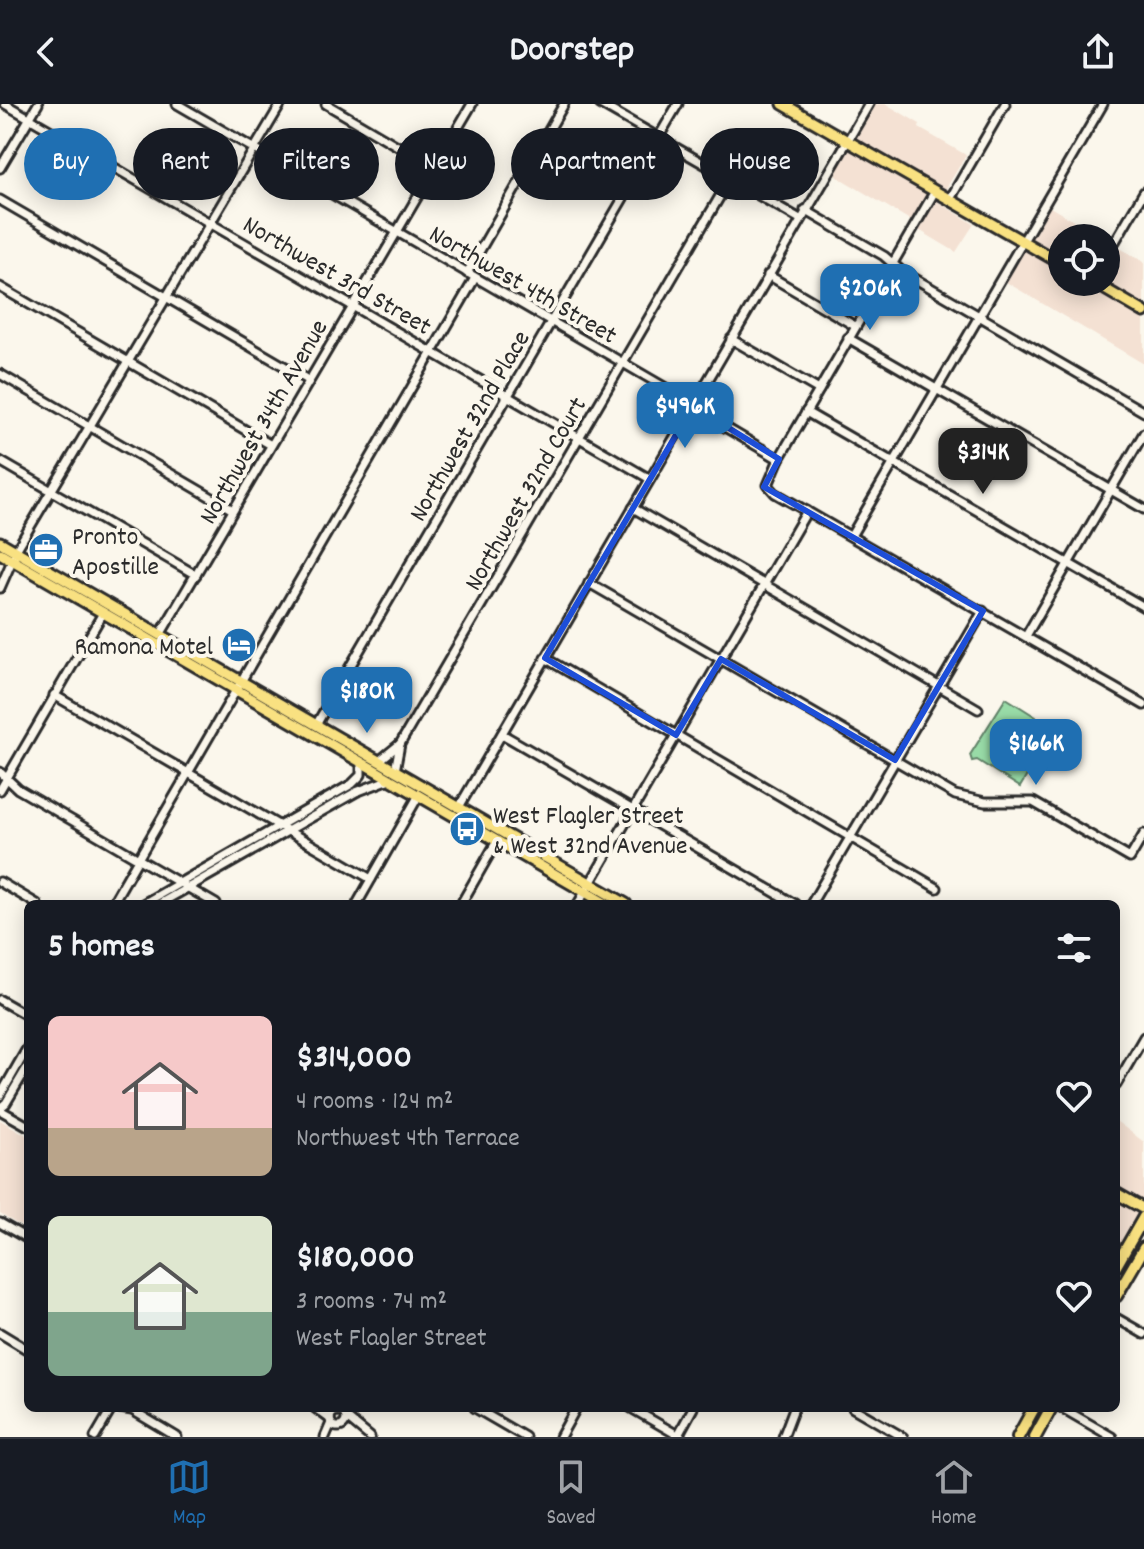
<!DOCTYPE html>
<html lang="en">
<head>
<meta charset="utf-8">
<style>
	:root { --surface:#171b24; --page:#20242c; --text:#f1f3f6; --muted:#9ea1a6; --line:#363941; --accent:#1f6fb2 }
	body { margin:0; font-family:Dekko,sans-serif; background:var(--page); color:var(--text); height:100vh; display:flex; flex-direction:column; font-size:30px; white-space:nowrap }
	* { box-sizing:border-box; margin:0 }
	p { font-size:26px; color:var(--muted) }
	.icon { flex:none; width:44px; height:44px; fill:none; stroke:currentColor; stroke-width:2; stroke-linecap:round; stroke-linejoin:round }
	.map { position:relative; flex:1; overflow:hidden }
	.details { position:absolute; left:24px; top:796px; width:1096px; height:512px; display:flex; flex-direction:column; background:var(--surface); border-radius:12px; box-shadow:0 4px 20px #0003 }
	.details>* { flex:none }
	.top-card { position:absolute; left:24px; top:24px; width:1096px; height:72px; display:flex; gap:16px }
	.fabs { position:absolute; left:1048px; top:120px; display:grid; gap:16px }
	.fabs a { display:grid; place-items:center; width:72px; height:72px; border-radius:50%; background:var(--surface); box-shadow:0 4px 20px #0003; font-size:40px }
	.price { position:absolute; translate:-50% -68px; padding:0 18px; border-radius:16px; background:var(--accent); color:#fff; font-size:26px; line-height:52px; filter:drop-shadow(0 2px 4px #0008) }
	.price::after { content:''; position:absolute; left:50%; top:48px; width:24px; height:18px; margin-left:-12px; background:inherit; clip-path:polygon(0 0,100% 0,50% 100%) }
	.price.active { background:#222; color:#fff }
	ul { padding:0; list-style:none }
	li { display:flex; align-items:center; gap:24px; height:200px; padding:0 24px }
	li span { display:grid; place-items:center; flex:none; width:224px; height:160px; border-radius:12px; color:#555 }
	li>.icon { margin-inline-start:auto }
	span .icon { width:96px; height:96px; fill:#fffc; stroke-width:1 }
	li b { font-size:34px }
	h2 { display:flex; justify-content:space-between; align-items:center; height:96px; padding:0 24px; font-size:34px }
	.chip { padding:0 28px; border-radius:36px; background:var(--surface); box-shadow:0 4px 20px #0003; font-size:28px; line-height:72px }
	.chip.active { background:var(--accent); color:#fff }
	header { display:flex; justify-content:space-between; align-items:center; height:104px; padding:0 24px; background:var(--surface); font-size:36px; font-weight:800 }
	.tab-bar { display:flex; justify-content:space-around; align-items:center; height:112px; border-top:2px solid var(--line); background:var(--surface); font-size:22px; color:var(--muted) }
	.tab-bar a { display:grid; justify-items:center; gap:4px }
	.tab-bar .active { color:var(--accent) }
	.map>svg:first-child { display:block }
</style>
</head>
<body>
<header><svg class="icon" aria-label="back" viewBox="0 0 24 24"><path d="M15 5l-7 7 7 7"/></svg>Doorstep<svg class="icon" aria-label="share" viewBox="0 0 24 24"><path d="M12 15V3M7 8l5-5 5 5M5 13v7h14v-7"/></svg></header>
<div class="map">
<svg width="1144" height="1333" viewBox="0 0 1144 1333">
	<rect width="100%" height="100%" fill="#fbf7ec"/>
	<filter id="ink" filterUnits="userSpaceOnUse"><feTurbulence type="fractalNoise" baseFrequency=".0125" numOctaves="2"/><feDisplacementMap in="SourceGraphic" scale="16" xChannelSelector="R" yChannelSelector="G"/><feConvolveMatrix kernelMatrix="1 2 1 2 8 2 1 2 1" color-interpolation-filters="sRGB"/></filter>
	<g filter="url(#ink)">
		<g fill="#f4e1d3">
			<path d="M874 0H886L920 20 919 24 966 51 938 98 974 120 956 148 919 126 920 122 833 70Z"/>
			<path d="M1050 103 1103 134H1062V178H1106V136L1144 158V260L1006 178Z"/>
			<path d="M0 1016 28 1032V1126L0 1110Z"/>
			<path d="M1116 1017 1144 1038V1102L1116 1149Z"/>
		</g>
		<path fill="#98dba7" stroke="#628369" stroke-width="2" d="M1006 594 1055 625 1020 683 977 656 972 657 970 651Z"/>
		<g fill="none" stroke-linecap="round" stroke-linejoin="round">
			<defs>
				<g id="minor">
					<path d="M5 0 650 375"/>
					<path d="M177 0 685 295 701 309 779 355"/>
					<path d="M326 0 435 64"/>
					<path d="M600 0 800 115"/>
					<path d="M0 64 38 0"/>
					<path d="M935 87 779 355 768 381 775 389 1144 601"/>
					<path d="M950 95 1005 0"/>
					<path d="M0 96 308 276"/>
					<path d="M805 106 884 152 900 166 1144 308"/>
					<path d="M1106 153 1144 88"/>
					<path d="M467 169 564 0"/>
					<path d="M768 171 855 222"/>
					<path d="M0 183 271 341"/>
					<path d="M848 234 1144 405"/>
					<path d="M731 235 819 286"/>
					<path d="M0 270 233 406"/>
					<path d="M806 308 1144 503"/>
					<path d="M0 357 196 471"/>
					<path d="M633 404 978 605"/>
					<path d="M851 432 1103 0"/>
					<path d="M589 479 955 691 985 698H1033L1130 754 1144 730"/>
					<path d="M0 484 18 443 281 0"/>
					<path d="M160 531 472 0"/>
					<path d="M1026 532 1144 329"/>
					<path d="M545 554 937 784"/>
					<path d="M54 591 371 775"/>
					<path d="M316 621 678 0"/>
					<path d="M502 630 795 800"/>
					<path d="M379 657 400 640"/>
					<path d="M395 667 400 640 730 75"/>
					<path d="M0 668 18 685 216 800"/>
					<path d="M0 686 103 509"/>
					<path d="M459 703 869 0"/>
					<path d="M0 778 37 800"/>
					<path d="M112 800 475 174"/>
					<path d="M143 800 352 680 361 671V658"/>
					<path d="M159 800 356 688 390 675"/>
					<path d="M357 800 419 691"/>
					<path d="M461 800 497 737"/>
					<path d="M578 800 807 407"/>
					<path d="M811 800 983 507"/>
					<path d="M0 896 28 912"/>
					<path d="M1116 981 1144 933"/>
					<path d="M0 992 28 943"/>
					<path d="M0 1004 6 999 28 962"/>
					<path d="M0 1006 28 1022"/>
					<path d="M0 1119 28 1135"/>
					<path d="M1116 1214 1144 1230"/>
					<path d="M0 1229 28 1246"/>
					<path d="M120 1304 132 1306 177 1333"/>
					<path d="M315 1304 330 1315"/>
					<path d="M475 1304 525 1333"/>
					<path d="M631 1304 681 1333"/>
					<path d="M853 1304 903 1333"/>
					<path d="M1062 1304 1112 1333"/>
					<circle cx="338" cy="1315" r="8"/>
					<path d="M347 1314 370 1333"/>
					<path d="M95 1333 112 1304"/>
					<path d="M325 1333 331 1319"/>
					<path d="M560 1333 576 1304"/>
					<path d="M677 1333 693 1304"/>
					<path d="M783 1333 794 1304"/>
				</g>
				<g id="major">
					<path d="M783 0 1062 160"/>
					<path d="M1093 178 1144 208"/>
					<path d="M0 438 626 800"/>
					<path d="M0 449 606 800"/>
					<path d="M1116 1089 1144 1105"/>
				</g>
				<g id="highway">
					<path d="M1116 1162 1144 1113"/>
					<path d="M1116 1192 1144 1144"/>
					<path d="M1018 1333 1034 1304"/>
					<path d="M1035 1333 1051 1304"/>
				</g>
			</defs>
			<use href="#minor" stroke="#2b2b2b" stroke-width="13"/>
			<use href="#major" stroke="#2b2b2b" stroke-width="15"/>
			<use href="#highway" stroke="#2b2b2b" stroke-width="16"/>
			<use href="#minor" stroke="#fbf7ec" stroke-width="7"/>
			<use href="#major" stroke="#f9e181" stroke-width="9"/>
			<use href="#highway" stroke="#f9e181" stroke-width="10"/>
		</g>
	</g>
	<path fill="none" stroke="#1d4ed8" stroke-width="6" stroke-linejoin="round" d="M693 302 779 355 764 383 983 507 895 656 721 555 676 631 545 554Z"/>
	<defs>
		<symbol id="office-disc" viewBox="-11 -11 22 22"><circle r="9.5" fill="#1f6fb2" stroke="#fbf7ec"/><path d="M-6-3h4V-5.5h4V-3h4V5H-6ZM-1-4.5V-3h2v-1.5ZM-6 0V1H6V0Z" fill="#fff"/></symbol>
		<symbol id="hotel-disc" viewBox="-11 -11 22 22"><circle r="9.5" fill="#1f6fb2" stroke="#fbf7ec"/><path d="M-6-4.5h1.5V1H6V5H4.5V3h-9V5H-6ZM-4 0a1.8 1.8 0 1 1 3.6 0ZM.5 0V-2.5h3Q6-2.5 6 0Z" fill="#fff"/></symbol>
		<symbol id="bus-disc" viewBox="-11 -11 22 22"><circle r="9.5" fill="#1f6fb2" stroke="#fbf7ec"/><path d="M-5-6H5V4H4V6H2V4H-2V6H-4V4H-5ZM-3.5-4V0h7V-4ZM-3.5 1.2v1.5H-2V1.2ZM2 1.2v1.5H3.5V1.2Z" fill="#fff"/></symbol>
	</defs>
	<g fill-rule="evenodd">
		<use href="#office-disc" x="26" y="426" width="40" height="40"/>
		<use href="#hotel-disc" x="219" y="521" width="40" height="40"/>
		<use href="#bus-disc" x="447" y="705" width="40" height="40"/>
	</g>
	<g text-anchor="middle" stroke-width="8" stroke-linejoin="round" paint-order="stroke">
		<g font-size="26" fill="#2b2b2b" stroke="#fbf7ec">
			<text transform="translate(338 170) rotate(30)" y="9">Northwest 3rd Street</text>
			<text transform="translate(524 179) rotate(30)" y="9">Northwest 4th Street</text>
			<text transform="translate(262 317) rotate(-60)" y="9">Northwest 34th Avenue</text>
			<text transform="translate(468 321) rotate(-60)" y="9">Northwest 32nd Place</text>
			<text transform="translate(524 389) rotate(-60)" y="9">Northwest 32nd Court</text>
		</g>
		<g font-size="26" fill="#2b2b2b" stroke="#fbf7ec" text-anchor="start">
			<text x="72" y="440">Pronto<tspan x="72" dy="30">Apostille</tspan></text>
			<text x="213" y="550" text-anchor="end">Ramona Motel</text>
			<text x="493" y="719">West Flagler Street<tspan x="493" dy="30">&amp; West 32nd Avenue</tspan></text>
		</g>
	</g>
</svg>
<div class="fabs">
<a><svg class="icon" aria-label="locate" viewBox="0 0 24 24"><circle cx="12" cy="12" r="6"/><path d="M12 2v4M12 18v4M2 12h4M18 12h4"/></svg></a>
</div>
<b class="price" style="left:870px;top:228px">$206K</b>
<b class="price" style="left:685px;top:346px">$496K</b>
<b class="price active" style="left:983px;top:392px">$314K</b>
<b class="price" style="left:367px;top:631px">$180K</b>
<b class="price" style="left:1036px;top:683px">$166K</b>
<div class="top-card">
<a class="chip active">Buy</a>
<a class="chip">Rent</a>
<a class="chip">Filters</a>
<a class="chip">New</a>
<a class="chip">Apartment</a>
<a class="chip">House</a>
</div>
<section class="details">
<h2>5 homes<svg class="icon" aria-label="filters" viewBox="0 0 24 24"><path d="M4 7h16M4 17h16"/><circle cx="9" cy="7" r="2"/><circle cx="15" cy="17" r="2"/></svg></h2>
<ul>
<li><span style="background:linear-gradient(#f6c9c9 70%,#b9a48a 0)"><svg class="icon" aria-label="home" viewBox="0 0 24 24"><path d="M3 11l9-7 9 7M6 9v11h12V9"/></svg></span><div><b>$314,000</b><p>4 rooms · 124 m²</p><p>Northwest 4th Terrace</p></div><svg class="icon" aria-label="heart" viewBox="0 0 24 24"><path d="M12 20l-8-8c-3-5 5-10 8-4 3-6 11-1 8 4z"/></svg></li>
<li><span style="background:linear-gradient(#dfe7d0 60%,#7fa58c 0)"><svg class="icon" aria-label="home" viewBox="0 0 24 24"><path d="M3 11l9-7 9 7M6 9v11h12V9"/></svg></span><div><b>$180,000</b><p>3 rooms · 74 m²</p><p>West Flagler Street</p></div><svg class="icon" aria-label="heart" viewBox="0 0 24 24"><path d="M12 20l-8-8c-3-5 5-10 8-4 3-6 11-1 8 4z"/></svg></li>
</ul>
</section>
</div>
<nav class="tab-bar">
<a class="active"><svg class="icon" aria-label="map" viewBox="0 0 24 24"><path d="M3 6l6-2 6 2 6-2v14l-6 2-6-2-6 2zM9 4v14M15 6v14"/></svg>Map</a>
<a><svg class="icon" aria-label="saved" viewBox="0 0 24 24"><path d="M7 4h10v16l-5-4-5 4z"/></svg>Saved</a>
<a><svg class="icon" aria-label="home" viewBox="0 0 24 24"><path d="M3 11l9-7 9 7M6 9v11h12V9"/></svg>Home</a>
</nav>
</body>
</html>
